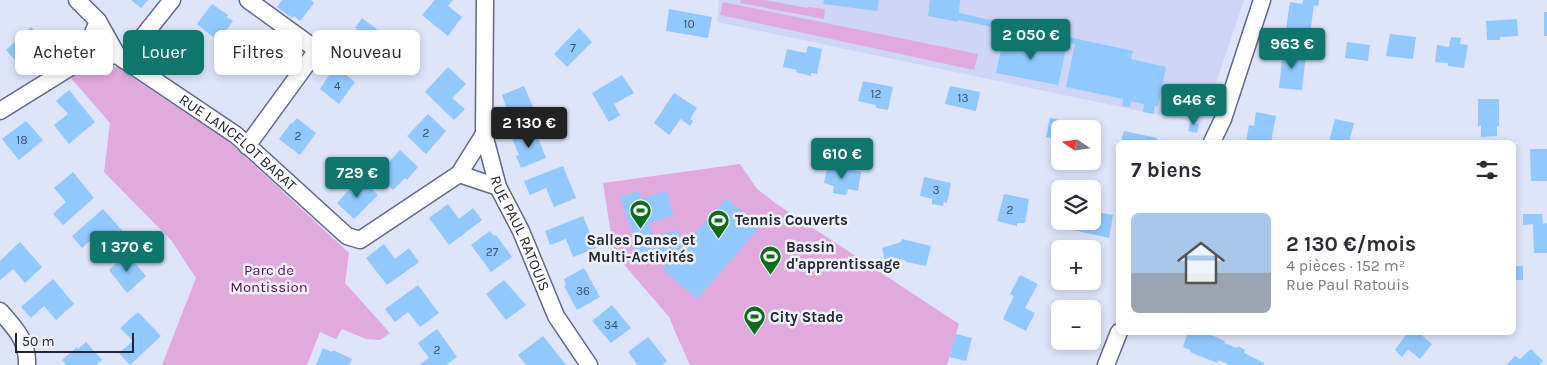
<!DOCTYPE html>
<html lang="fr">
<head>
<meta charset="utf-8">
<style>
	:root { --surface:#fff; --page:#f2f2f3; --text:#2b2b33; --muted:#7c7c81; --accent:#0f766e }
	body { margin:0; font-family:Karla,sans-serif; background:var(--page); color:var(--text); height:100vh; display:flex; flex-direction:column; font-size:19px; white-space:nowrap }
	* { box-sizing:border-box; margin:0 }
	p { font-size:16px; color:var(--muted) }
	.icon { flex:none; width:28px; height:28px; fill:none; stroke:currentColor; stroke-width:2; stroke-linecap:round; stroke-linejoin:round }
	.map { position:relative; flex:1; overflow:hidden }
	.panel { position:absolute; left:1116px; top:140px; width:400px; height:195px; display:flex; flex-direction:column; background:var(--surface); border-radius:8px; box-shadow:0 2px 8px #0003 }
	.panel>* { flex:none }
	.top-card { position:absolute; left:15px; top:30px; width:475px; height:45px; display:flex; gap:10px }
	.needle { width:32px; rotate:283deg }
	.buttons { position:absolute; left:1051px; top:120px; display:grid; gap:10px }
	.buttons a { display:grid; place-items:center; width:50px; height:50px; border-radius:8px; background:var(--surface); box-shadow:0 2px 8px #0003; font-size:25px }
	.scale { position:absolute; left:15px; bottom:12px; width:119px; box-sizing:border-box; padding-left:5px; border:2px solid #232633; border-top:0; font-size:14px; line-height:18px; white-space:nowrap; color:#232633; -webkit-text-stroke:4px #f0f1f9; paint-order:stroke }
	.price { position:absolute; translate:-50% -42px; padding:0 11px; border-radius:5px; background:var(--accent); color:#fff; font-size:16px; line-height:32px; filter:drop-shadow(0 1px 2px #0008) }
	.price::after { content:''; position:absolute; left:50%; top:30px; width:15px; height:11px; margin-left:-8px; background:inherit; clip-path:polygon(0 0,100% 0,50% 100%) }
	.price.current { background:#222; color:#fff }
	ul { padding:0; list-style:none }
	li { display:flex; align-items:center; gap:15px; height:125px; padding:0 15px }
	li span { display:grid; place-items:center; flex:none; width:140px; height:100px; border-radius:8px; color:#555 }
	li>.icon { margin-inline-start:auto }
	span .icon { width:60px; height:60px; fill:#fffc; stroke-width:1 }
	li b { font-size:21px }
	h2 { display:flex; justify-content:space-between; align-items:center; height:60px; padding:0 15px; font-size:21px }
	.pill { padding:0 18px; border-radius:8px; background:var(--surface); box-shadow:0 2px 8px #0003; font-size:18px; line-height:45px }
	.pill.current { background:var(--accent); color:#fff }
	.map>svg:first-child { display:block }
</style>
</head>
<body>
<div class="map">
<svg width="1547" height="365" viewBox="0 0 1547 365">
	<rect width="100%" height="100%" fill="#dee4f9"/>
	<path fill="#ced6f8" d="M719 0H1244L1202 124 717 22Z"/>
	<g fill="#e1aadf">
		<path d="M741 0H765L807 8 808 7 825 9 824 19 740 3Z"/>
		<path d="M723 2 978 54 974 70 720 15Z"/>
		<path d="M88 65 122 67 133 78 227 140 349 253 345 283 390 333 380 340 366 339 342 329 336 339 320 332 307 365H162L196 278 171 240 104 172 110 123 71 78Z"/>
		<path d="M740 164 757 189 778 205 959 324 947 365H690L673 327 670 318 614 253 603 183Z"/>
	</g>
	<g fill="#91c8fe">
		<path d="M131 0H148L141 8Z"/>
		<path d="M282 0H311L314 3 300 21 294 16 292 18 277 7Z"/>
		<path d="M435 0H453L448 6 462 17 448 36 422 15Z"/>
		<path d="M824 0H879L877 11 823 4Z"/>
		<path d="M930 0H960L959 13 1133 51 1131 59 1166 67 1158 106H1155L1153 114 1143 112 1144 104 1131 101 1130 107 1122 106 1123 99 1066 87 1075 44 958 20V22L928 16Z"/>
		<path d="M1303 0H1319L1318 6 1314 5 1310 33 1286 30 1290 2 1302 4Z"/>
		<path d="M212 4 228 15 227 17 233 21 218 41 197 24Z"/>
		<path d="M669 9 712 17 708 38 666 31Z"/>
		<rect x="1544" y="12" width="3" height="24"/>
		<path d="M362 18 383 34 367 56 348 41 357 29 355 28Z"/>
		<path d="M1517 19 1518 36 1500 37V40H1487L1486 21Z"/>
		<path d="M31 27 49 46 29 64 27 62 21 67 6 50Z"/>
		<path d="M579 28 592 42 567 67 554 54Z"/>
		<path d="M1390 34 1416 37 1413 59 1386 56Z"/>
		<path d="M255 37 278 52 262 72 241 56Z"/>
		<path d="M1004 37 1066 50 1058 85 996 73Z"/>
		<path d="M1451 37 1461 38 1460 44 1468 45 1464 68 1448 66V63L1435 62 1437 45 1449 47Z"/>
		<path d="M1347 42 1370 45 1368 61 1345 58Z"/>
		<path d="M808 46 822 49 817 74 811 73V76L796 72 797 70 783 67 787 49 806 53Z"/>
		<path d="M1283 51 1306 53 1302 90 1279 88Z"/>
		<path d="M335 66 355 82 339 104 320 89Z"/>
		<path d="M448 67 466 84 452 98 465 109 454 120 425 92Z"/>
		<path d="M622 75 634 93 614 104 620 115 609 122 592 93Z"/>
		<path d="M863 81 893 87 888 110 876 108V105L858 101Z"/>
		<path d="M524 86 536 114 512 124 502 95Z"/>
		<path d="M950 86 980 92 976 111 945 104Z"/>
		<path d="M69 90 95 122 69 144 54 125 68 114 56 101Z"/>
		<path d="M674 93 697 108 690 119 693 121 690 126 681 119 669 135 654 123Z"/>
		<path d="M1478 99H1499V126H1497V136L1481 137V126H1478Z"/>
		<path d="M1256 112 1276 116 1271 142H1246L1249 125 1254 126Z"/>
		<path d="M428 114 446 131 426 154 407 136Z"/>
		<path d="M1192 117 1196 118 1195 123 1199 124 1197 133 1188 131Z"/>
		<path d="M297 118 316 133 300 155 279 139 291 123 292 124Z"/>
		<path d="M1050 118 1090 126 1089 129H1060V140L1046 137Z"/>
		<path d="M1335 119 1354 123 1349 142H1329Z"/>
		<path d="M26 121 43 140 19 160 2 139Z"/>
		<path d="M535 130 546 158 521 168 516 156 519 155 512 138Z"/>
		<path d="M1124 131 1157 138 1156 142H1121Z"/>
		<path d="M1530 149H1547V181H1531Z"/>
		<path d="M400 150 418 167 407 180 405 178 393 190 377 175Z"/>
		<path d="M828 165 861 172 858 191 848 189 847 194 844 195 833 193 834 186 824 183Z"/>
		<path d="M563 166 576 198 554 207 546 188 530 195 524 181Z"/>
		<path d="M73 172 94 198 63 225 53 214 66 202 54 188Z"/>
		<path d="M924 177 951 183 947 203 944 202 943 206 932 204V199L920 196Z"/>
		<path d="M360 178 378 195 354 219 337 203Z"/>
		<path d="M638 191 641 199 666 191 674 215 649 223 653 237 678 230 682 248 726 198 760 227 697 299 663 270 666 266 662 254 639 262 633 245 636 244 620 197Z"/>
		<path d="M1004 194 1029 199 1025 223H1017V226L997 221Z"/>
		<path d="M448 204 459 219 473 208 482 220 449 245 429 218Z"/>
		<path d="M103 209 126 235 107 250 95 236 82 248 72 236Z"/>
		<path d="M1092 211 1113 215 1109 238 1073 230 1075 221H1092Z"/>
		<path d="M1523 214H1542L1543 224 1547 223V253H1534L1533 224 1523 225Z"/>
		<path d="M583 216 596 248 573 257 566 239 550 245 545 231Z"/>
		<path d="M490 231 494 236 496 235 512 257 491 272 471 245Z"/>
		<path d="M902 239 931 246 926 266 906 262V261L897 258 885 261 882 248 901 242Z"/>
		<path d="M20 242 42 267 25 283 13 269 0 280V261Z"/>
		<path d="M384 244 395 259 409 248 419 262 387 285 366 258Z"/>
		<path d="M127 254 146 276 127 293 109 270Z"/>
		<rect x="1516" y="266" width="7" height="14"/>
		<path d="M584 268 600 297 577 310 564 286 566 285 564 279Z"/>
		<path d="M1020 275 1038 284 1025 308 1035 313 1026 331 1003 319 1014 296 1010 294Z"/>
		<path d="M53 279 74 304 56 320 44 306 31 318 21 307Z"/>
		<path d="M504 280 526 305 506 320 486 294Z"/>
		<path d="M418 285 439 313 420 327 408 312 395 322 385 309Z"/>
		<path d="M612 305 631 328 611 343 592 321Z"/>
		<path d="M138 312 161 336 130 365 119 353 133 341 120 328Z"/>
		<path d="M437 329 457 357 446 365H419L429 358 418 343Z"/>
		<path d="M1188 332H1205L1225 341 1224 343 1237 348 1238 346 1245 350 1244 353 1264 363 1263 365H1227L1228 364 1218 360 1217 363 1190 352V350L1183 347Z"/>
		<path d="M1408 332H1418L1432 344 1420 359 1408 349 1402 357 1395 350Z"/>
		<path d="M956 334 972 338 966 361 949 357Z"/>
		<path d="M543 336 566 365H526L518 355Z"/>
		<path d="M648 337 667 361 662 365H636L637 364 628 352Z"/>
		<path d="M86 342 102 360 96 365H66L62 360 77 347 78 349Z"/>
		<path d="M323 348 332 352 333 350 352 359 349 365H316Z"/>
		<path d="M1531 349 1543 361 1539 365H1506L1515 356 1520 359Z"/>
	</g>
	<g fill="none" stroke-linecap="round" stroke-linejoin="round">
		<defs>
			<g id="minor">
				<path id="s1" d="M77 0 98 21 117 55 236 135 347 236 360 240 459 174 484 134"/>
				<path id="s2" d="M485 0 484 134 498 187 521 231 556 316 589 365"/>
				<path d="M82 60 98 21"/>
				<path d="M124 60 172 0"/>
				<path d="M0 111 82 60 117 55"/>
				<path d="M1212 142 1223 119 1262 0"/>
				<path d="M247 146 317 50 248 0"/>
				<path d="M459 174 498 187"/>
				<path d="M0 311C15 328 28 341 27 365"/>
				<path d="M1106 365 1119 332"/>
			</g>
		</defs>
		<use href="#minor" stroke="#626887" stroke-width="19"/>
		<use href="#minor" stroke="#fff" stroke-width="16"/>
	</g>
	<defs>
		<symbol id="stadium-pin" viewBox="-11 -11 22 30"><path d="M0 17L-7.5 6A9.5 9.5 0 1 1 7.5 6Z" fill="#0c6c18" stroke="#f0f1f9"/><path d="M0-5a6.5 5 0 1 0 0 10a6.5 5 0 1 0 0-10ZM-3.5-1.8h7v3.6h-7Z" fill="#fff"/></symbol>
	</defs>
	<g fill-rule="evenodd">
		<use href="#stadium-pin" x="628" y="198" width="25" height="34"/>
		<use href="#stadium-pin" x="706" y="208" width="25" height="34"/>
		<use href="#stadium-pin" x="758" y="244" width="25" height="34"/>
		<use href="#stadium-pin" x="742" y="304" width="25" height="34"/>
	</g>
	<g text-anchor="middle" stroke-width="5" stroke-linejoin="round" paint-order="stroke">
		<g font-size="12" fill="#3e4e66">
			<text x="689" y="28">10</text>
			<text x="573" y="52">7</text>
			<text x="337" y="90">4</text>
			<text x="876" y="98">12</text>
			<text x="963" y="102">13</text>
			<text x="426" y="137">2</text>
			<text x="298" y="140">2</text>
			<text x="22" y="144">18</text>
			<text x="936" y="194">3</text>
			<text x="1010" y="214">2</text>
			<text x="492" y="256">27</text>
			<text x="583" y="295">36</text>
			<text x="611" y="329">34</text>
			<text x="437" y="354">2</text>
		</g>
		<g font-size="15" fill="#232633" stroke="#f0f1f9">
			<text dy="5" stroke="none"><textPath href="#s1" startOffset="218">RUE LANCELOT BARAT</textPath></text>
			<text dy="5" stroke="none"><textPath href="#s2" startOffset="240">RUE PAUL RATOUIS</textPath></text>
		</g>
		<g font-size="15" font-weight="bold" fill="#232633" stroke="#f0f1f9" text-anchor="start">
			<text x="735" y="225">Tennis Couverts</text>
			<text x="641" y="245" text-anchor="middle">Salles Danse et<tspan x="641" dy="17">Multi-Activités</tspan></text>
			<text x="786" y="252">Bassin<tspan x="786" dy="17">d'apprentissage</tspan></text>
			<text x="770" y="322">City Stade</text>
		</g>
		<g font-size="15" fill="#610d62" stroke="#f0f1f9">
			<text x="269" y="275">Parc de<tspan x="269" dy="17">Montission</tspan></text>
		</g>
	</g>
</svg>
<div class="buttons">
<a><svg class="needle" viewBox="-14 -14 28 28"><path d="M0-13l5 13h-10z" fill="#e53935"/><path d="M0 13l5-13h-10z" fill="#7c7c81"/></svg></a>
<a><svg class="icon" aria-label="layers" viewBox="0 0 24 24"><path d="M12 4l9 5-9 5-9-5zM3 14l9 5 9-5"/></svg></a>
<a>+</a>
<a>−</a>
</div>
<div class="scale">50 m</div>
<b class="price" style="left:1031px;top:61px">2 050 €</b>
<b class="price" style="left:1292px;top:70px">963 €</b>
<b class="price" style="left:1194px;top:126px">646 €</b>
<b class="price current" style="left:529px;top:149px">2 130 €</b>
<b class="price" style="left:842px;top:180px">610 €</b>
<b class="price" style="left:357px;top:199px">729 €</b>
<b class="price" style="left:127px;top:273px">1 370 €</b>
<div class="top-card">
<a class="pill">Acheter</a>
<a class="pill current">Louer</a>
<a class="pill">Filtres</a>
<a class="pill">Nouveau</a>
</div>
<section class="panel">
<h2>7 biens<svg class="icon" aria-label="filters" viewBox="0 0 24 24"><path d="M4 7h16M4 17h16"/><circle cx="9" cy="7" r="2"/><circle cx="15" cy="17" r="2"/></svg></h2>
<ul>
<li><span style="background:linear-gradient(#a9c7e8 60%,#9aa5b1 0)"><svg class="icon" aria-label="home" viewBox="0 0 24 24"><path d="M3 11l9-7 9 7M6 9v11h12V9"/></svg></span><div><b>2 130 €/mois</b><p>4 pièces · 152 m²</p><p>Rue Paul Ratouis</p></div></li>
</ul>
</section>
</div>
</body>
</html>
